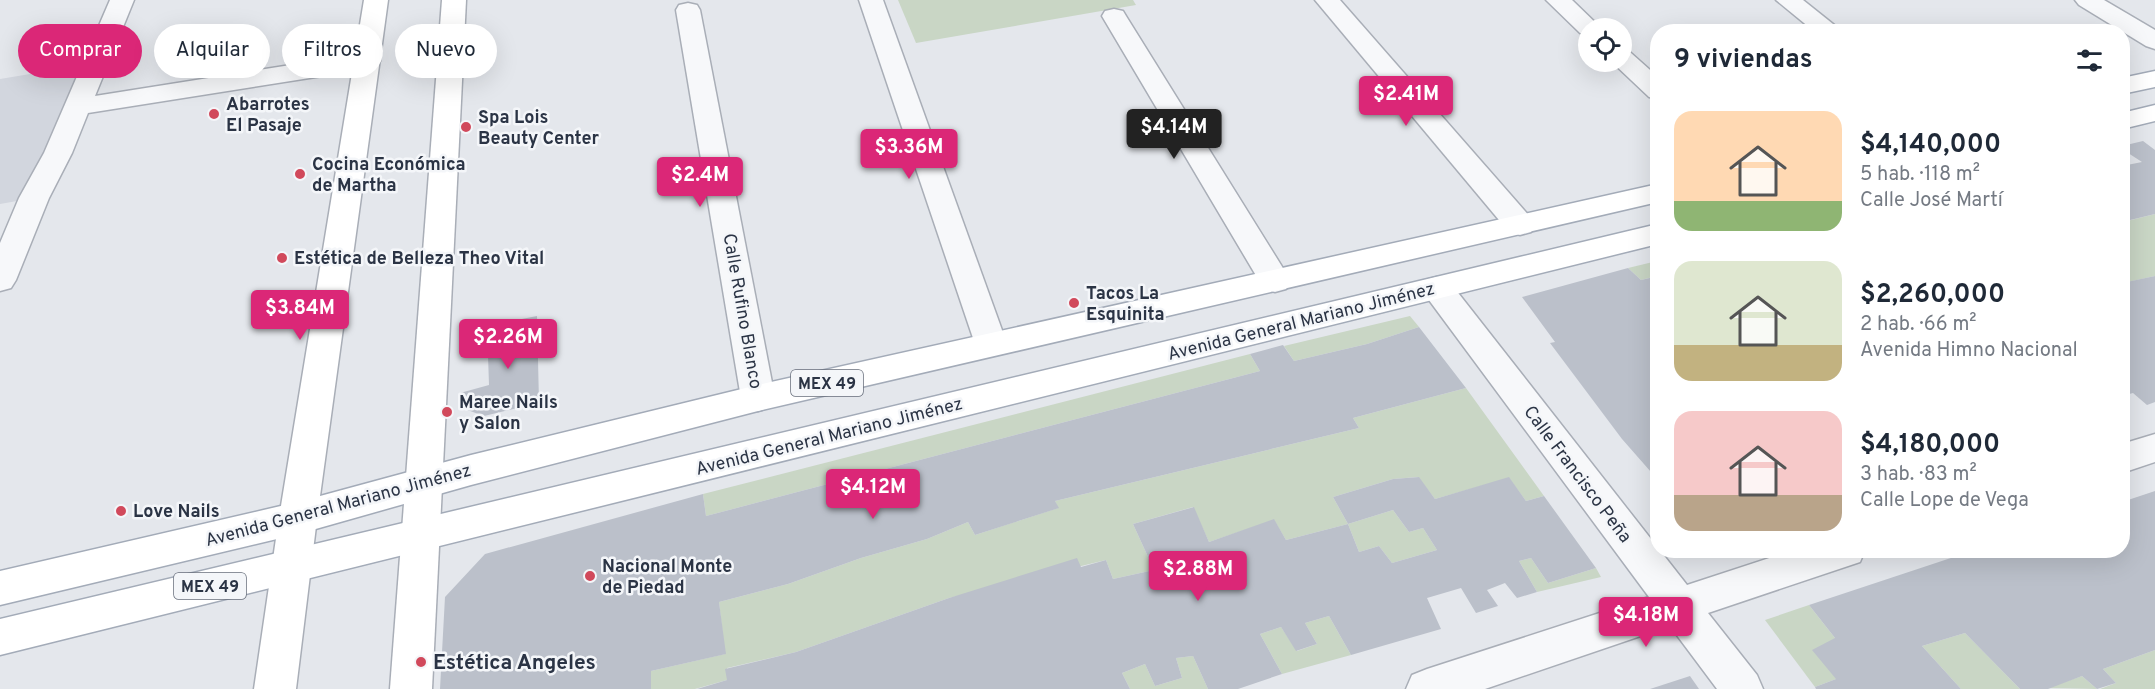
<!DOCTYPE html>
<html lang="es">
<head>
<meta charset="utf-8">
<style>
	:root { --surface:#fff; --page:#f6f6f7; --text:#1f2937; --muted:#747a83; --accent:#db2777 }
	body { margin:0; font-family:Overpass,sans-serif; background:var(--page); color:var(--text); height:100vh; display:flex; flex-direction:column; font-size:22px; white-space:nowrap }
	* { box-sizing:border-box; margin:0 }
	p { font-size:20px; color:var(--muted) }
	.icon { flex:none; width:33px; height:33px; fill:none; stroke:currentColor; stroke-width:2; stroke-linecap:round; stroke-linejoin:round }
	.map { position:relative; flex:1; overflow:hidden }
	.side { position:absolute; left:1650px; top:24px; width:480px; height:534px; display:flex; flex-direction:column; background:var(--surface); border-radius:24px; box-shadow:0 6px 24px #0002 }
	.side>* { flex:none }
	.banner { position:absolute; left:18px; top:24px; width:570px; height:54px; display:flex; gap:12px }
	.buttons { position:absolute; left:1578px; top:18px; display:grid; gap:12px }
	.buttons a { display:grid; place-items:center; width:54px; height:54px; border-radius:50%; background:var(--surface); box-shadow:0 6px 24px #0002; font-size:30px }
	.price { position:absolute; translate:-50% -51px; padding:0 14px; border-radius:6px; background:var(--accent); color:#fff; font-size:20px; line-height:39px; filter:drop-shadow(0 2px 3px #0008) }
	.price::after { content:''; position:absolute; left:50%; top:36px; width:18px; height:14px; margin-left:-9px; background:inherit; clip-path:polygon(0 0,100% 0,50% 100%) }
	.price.on { background:#222; color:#fff }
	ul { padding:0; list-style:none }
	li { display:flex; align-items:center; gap:18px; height:150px; padding:0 24px }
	li span { display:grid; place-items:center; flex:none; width:168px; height:120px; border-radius:18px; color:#555 }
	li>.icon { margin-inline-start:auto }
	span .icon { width:72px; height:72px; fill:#fffc; stroke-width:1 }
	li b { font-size:26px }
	h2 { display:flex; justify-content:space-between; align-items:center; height:72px; padding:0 24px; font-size:26px }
	.tag { padding:0 21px; border-radius:27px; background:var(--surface); box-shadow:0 6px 24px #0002; font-size:21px; line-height:54px }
	.tag.on { background:var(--accent); color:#fff }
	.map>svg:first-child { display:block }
</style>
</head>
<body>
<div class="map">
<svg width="2155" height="689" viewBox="0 0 2155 689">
	<rect width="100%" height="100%" fill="#e4e7ec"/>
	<path fill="#d2d6de" d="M96 63 34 198 0 204V79Z"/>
	<g fill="#c9d6c5">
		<path d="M898 0H1133L1136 5 916 43Z"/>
		<path d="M2155 214V276L2123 283V222Z"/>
		<path d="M1657 261V276L1641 280 1628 268Z"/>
		<path d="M1410 316 1419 327 1367 344 1294 361 1284 346Z"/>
		<path d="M1250 354 1260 371 706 516 703 494Z"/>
		<path d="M1466 388 1544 496 1526 501 1509 478 1435 499 1418 477 1393 479 1333 497 1348 524 1393 510 1409 532 1423 528 1437 550 1392 563 1379 546 1359 552 1348 524 1286 540 1274 520 1209 542 1193 507 1133 524 1154 570 1113 579 1106 560 949 598 796 652 727 668V680L695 689H651V671L725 654 719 602 788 584 861 558 927 539 968 522 975 535 1058 508 1055 501 1359 428 1353 418Z"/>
		<path d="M1531 558 1548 583 1596 568 1601 577 1537 592 1519 561Z"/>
		<path d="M1809 605 1835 638 1836 679 1815 687 1765 620Z"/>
		<path d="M1329 616 1351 655 1282 674 1260 634 1281 627 1297 651 1317 644 1305 623Z"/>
		<path d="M1965 633 2020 689H1961L1922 646Z"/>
		<path d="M2155 650V689H2100L2116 683 2103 669Z"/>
		<path d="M1193 656 1208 689H1130L1122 673 1145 664 1155 686 1182 678 1176 658Z"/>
		<path d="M2082 676 2097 689 2047 688Z"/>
	</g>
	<g fill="#bbc0ca">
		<path d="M2143 141 2155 150V214L2122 222V166L2142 162 2125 151 2122 146Z"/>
		<path d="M1628 268 1641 280 1658 276V480L1622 439 1550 343 1555 342 1522 297Z"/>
		<path d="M2155 276V402L2147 405 2133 393 2122 396V283Z"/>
		<path d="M537 316 539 403 484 416 459 407 460 393 489 385 487 326Z"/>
		<path d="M1419 327 1466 388 1353 418 1359 428 1055 501 1059 508 975 535 968 522 927 539 861 558 788 584 719 602 726 654 651 671V689H440L445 597 485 554 703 494 706 516 1260 371 1250 354 1283 345 1294 361 1367 344Z"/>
		<path d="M1419 477 1435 499 1509 477 1526 501 1544 496 1596 568 1548 583 1531 558 1519 561 1537 592 1517 598 1505 583 1487 590 1498 606 1476 613 1461 588 1427 598 1441 629 1351 655 1329 616 1305 623 1317 644 1296 651 1281 627 1260 634 1282 674 1238 689H1208L1193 656 1176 658 1182 678 1155 686 1145 664 1122 673 1130 689H697L727 680 725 669 796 652 949 598 1077 558 1081 567 1106 560 1113 579 1154 570 1133 524 1194 507 1209 542 1274 519 1286 540 1348 524 1359 552 1379 546 1392 563 1437 550 1423 528 1409 532 1393 510 1348 524 1333 497 1393 479Z"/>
		<path d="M2155 491V650L2103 669 2116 683 2097 689 2082 676 2048 689H2020L1965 633 1922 646 1961 689H1816L1815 687 1836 679 1812 650 1835 638 1809 605 1975 550H2122V502Z"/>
		<path d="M1690 676 1699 689H1650Z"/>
	</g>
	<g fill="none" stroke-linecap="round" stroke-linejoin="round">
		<defs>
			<g id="street">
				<path d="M110 0H134L95 96 367 53 376 56 380 61 376 66 367 69 88 113 72 153 49 198 16 280 11 288 0 291V243L19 198 44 153Z"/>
				<path d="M859 0H883L1007 344 1003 353 991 356 979 353 975 344Z"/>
				<path d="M1315 0H1340L1531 218 1535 225 1531 232 1520 235 1509 232Z"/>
				<path d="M1546 0H1572L1601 28H1588V35L1580 33Z"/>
				<path d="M1776 0H1803L1843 32H1815Z"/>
				<path d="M2075 0H2104L2155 30V49L2146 46 2079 5Z"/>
				<path d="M688 3 697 5 700 10 775 398 770 407 758 411 746 407 741 398 676 10 679 5Z"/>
				<path d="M1114 9 1123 11 1126 16 1286 273 1291 281 1286 289 1275 292 1264 289 1102 16 1105 11Z"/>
				<path d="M1622 50 1631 53 1658 77V99L1649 97 1613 63 1612 62H1622Z"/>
				<path d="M1437 277 1448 280 1687 585 1794 550H1865L1860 562 1708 613 1757 675 1763 689H1717L1670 626 1485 689H1406L1412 675 1427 669 1649 597 1426 296 1421 288 1426 280Z"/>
				<path d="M2155 434V462L2122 473V444Z"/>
			</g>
			<g id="secondary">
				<path d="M364 0H388L317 518 296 689H254L279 518Z"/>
				<path d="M442 0H466L432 689H390Z"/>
			</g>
			<g id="primary">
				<path d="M2155 71V87L2122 94V78Z"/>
				<path d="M2155 105V121L2122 129V113Z"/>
				<path d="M1658 184V202L758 411 471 485 298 534 0 605V571L298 502 471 455 758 385Z"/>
				<path d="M1658 224V244L0 655V619Z"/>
			</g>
		</defs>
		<use href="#street" stroke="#a9aeb7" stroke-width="3"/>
		<use href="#secondary" stroke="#a9aeb7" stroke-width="3"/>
		<use href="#primary" stroke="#a3abb8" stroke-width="3"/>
		<use href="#street" fill="#f7f8fa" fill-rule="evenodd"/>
		<use href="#secondary" fill="#fff" fill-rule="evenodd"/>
		<use href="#primary" fill="#fff" fill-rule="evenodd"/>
	</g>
	<g fill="#d1495b" stroke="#f4f6f9" stroke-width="2">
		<circle cx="214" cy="114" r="6"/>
		<circle cx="466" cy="127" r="6"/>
		<circle cx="300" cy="174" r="6"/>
		<circle cx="282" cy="258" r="6"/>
		<circle cx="1074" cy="303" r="6"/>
		<circle cx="447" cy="412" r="6"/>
		<circle cx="121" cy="511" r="6"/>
		<circle cx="590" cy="576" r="6"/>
		<circle cx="421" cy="662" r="6"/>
	</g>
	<g text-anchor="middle" stroke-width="5" stroke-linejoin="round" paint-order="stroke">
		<g fill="#f4f6f9" stroke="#676e7b" stroke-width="1.5">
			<rect x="791" y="370" width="72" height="26" rx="4.5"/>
			<rect x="174" y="573" width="72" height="26" rx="4.5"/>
		</g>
		<g font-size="16" font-weight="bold" fill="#2b3445">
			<text x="827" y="389">MEX 49</text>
			<text x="210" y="592">MEX 49</text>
		</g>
		<g font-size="18" font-weight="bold" fill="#2b3445" stroke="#f4f6f9" text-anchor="start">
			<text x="226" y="110">Abarrotes<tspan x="226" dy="21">El Pasaje</tspan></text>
			<text x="478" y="123">Spa Lois<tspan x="478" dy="21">Beauty Center</tspan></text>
			<text x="312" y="170">Cocina Económica<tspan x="312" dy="21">de Martha</tspan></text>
			<text x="294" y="264">Estética de Belleza Theo Vital</text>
			<text x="1086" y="299">Tacos La<tspan x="1086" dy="21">Esquinita</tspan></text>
			<text x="459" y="408">Maree Nails<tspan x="459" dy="21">y Salon</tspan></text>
			<text x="133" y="517">Love Nails</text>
			<text x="602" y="572">Nacional Monte<tspan x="602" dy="21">de Piedad</tspan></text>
		</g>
		<g font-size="18" fill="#2b3445" stroke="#f4f6f9">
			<text transform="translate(743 311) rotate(80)" y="6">Calle Rufino Blanco</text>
			<text transform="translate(1301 321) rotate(-14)" y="6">Avenida General Mariano Jiménez</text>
			<text transform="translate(829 436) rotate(-14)" y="6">Avenida General Mariano Jiménez</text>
			<text transform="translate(1578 474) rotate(53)" y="6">Calle Francisco Peña</text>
			<text transform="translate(338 505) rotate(-15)" y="6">Avenida General Mariano Jiménez</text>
		</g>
		<g font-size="21" font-weight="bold" fill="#2b3445" stroke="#f4f6f9" text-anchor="start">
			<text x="433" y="669">Estética Angeles</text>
		</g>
	</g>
</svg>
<div class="buttons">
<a><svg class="icon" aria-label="locate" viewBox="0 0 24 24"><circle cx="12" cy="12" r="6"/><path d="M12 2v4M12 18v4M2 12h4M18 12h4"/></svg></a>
</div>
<b class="price" style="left:1406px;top:127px">$2.41M</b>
<b class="price on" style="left:1174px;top:160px">$4.14M</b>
<b class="price" style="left:909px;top:180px">$3.36M</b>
<b class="price" style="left:700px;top:208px">$2.4M</b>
<b class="price" style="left:300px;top:341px">$3.84M</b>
<b class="price" style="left:508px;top:370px">$2.26M</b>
<b class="price" style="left:873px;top:520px">$4.12M</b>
<b class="price" style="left:1198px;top:602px">$2.88M</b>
<b class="price" style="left:1646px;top:648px">$4.18M</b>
<div class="banner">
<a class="tag on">Comprar</a>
<a class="tag">Alquilar</a>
<a class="tag">Filtros</a>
<a class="tag">Nuevo</a>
</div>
<section class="side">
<h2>9 viviendas<svg class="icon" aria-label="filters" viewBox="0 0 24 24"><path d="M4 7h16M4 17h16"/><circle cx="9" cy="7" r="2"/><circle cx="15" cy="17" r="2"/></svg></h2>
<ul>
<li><span style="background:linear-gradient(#ffd9b3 75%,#8fb573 0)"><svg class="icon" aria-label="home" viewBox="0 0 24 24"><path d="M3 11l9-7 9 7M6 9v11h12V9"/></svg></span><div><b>$4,140,000</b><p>5 hab. · 118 m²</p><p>Calle José Martí</p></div></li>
<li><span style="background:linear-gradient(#dfe7d0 70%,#c2b280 0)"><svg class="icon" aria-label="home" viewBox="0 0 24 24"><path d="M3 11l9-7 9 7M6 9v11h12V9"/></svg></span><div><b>$2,260,000</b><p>2 hab. · 66 m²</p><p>Avenida Himno Nacional</p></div></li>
<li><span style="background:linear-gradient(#f6c9c9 70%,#b9a48a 0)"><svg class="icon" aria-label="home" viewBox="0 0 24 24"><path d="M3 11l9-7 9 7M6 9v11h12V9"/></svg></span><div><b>$4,180,000</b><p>3 hab. · 83 m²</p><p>Calle Lope de Vega</p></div></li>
</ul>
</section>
</div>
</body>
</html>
